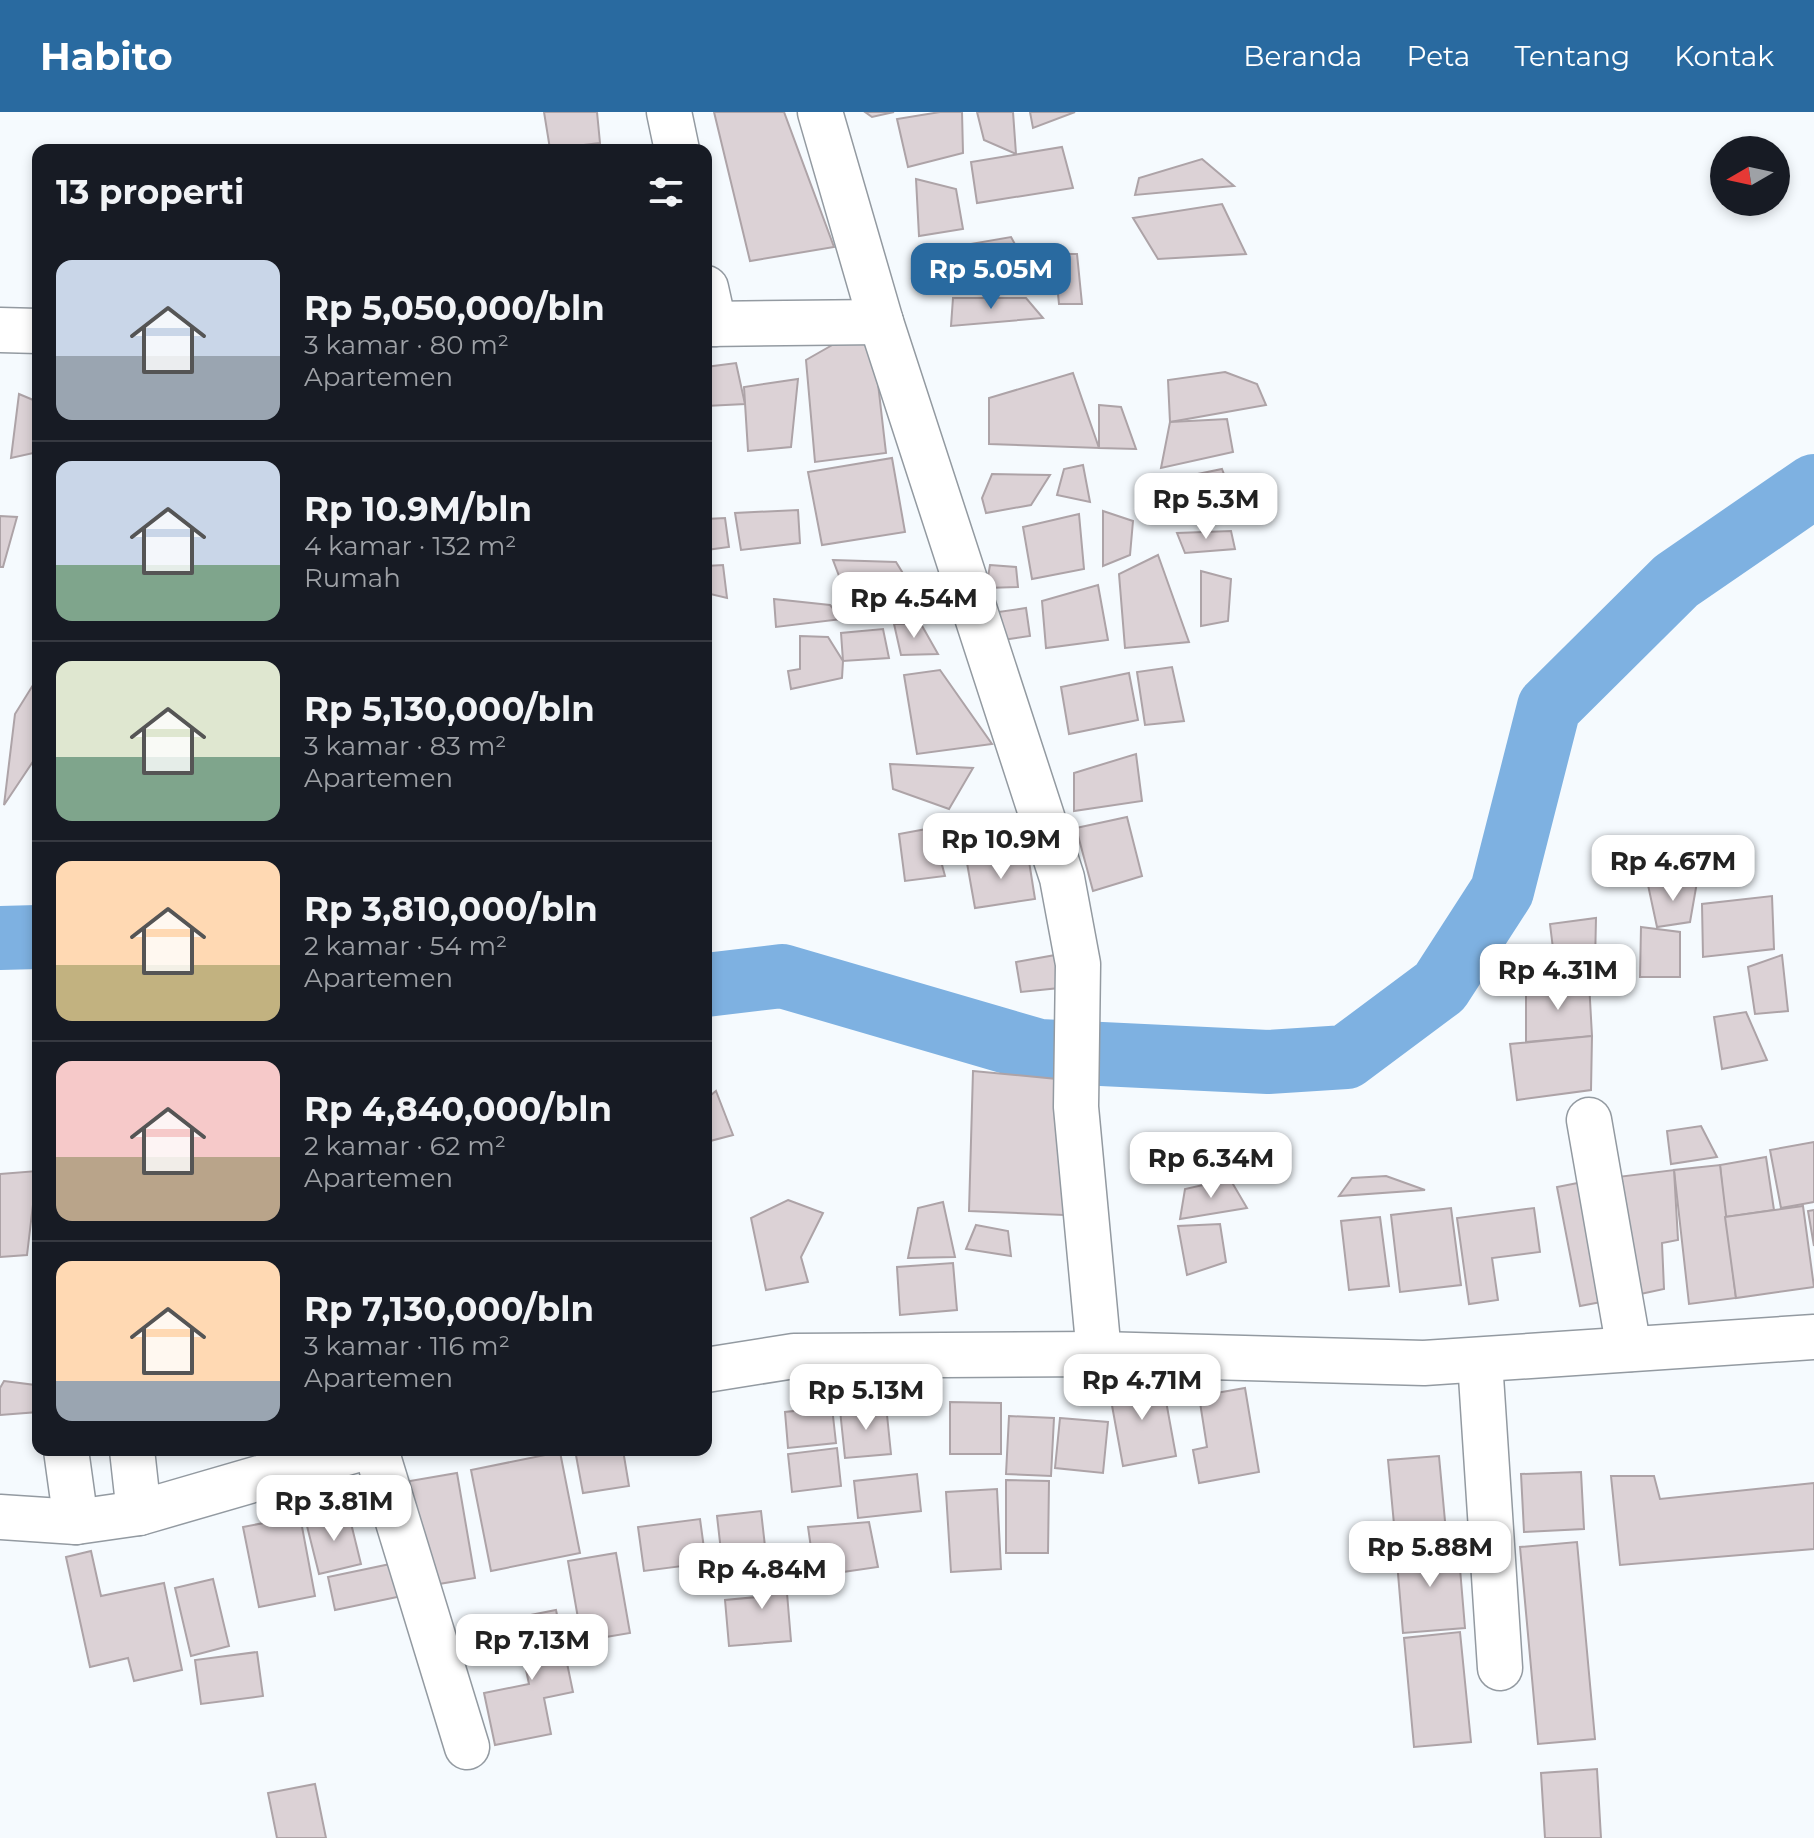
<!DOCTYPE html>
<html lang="id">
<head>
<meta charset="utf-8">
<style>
	:root { --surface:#171b24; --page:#242831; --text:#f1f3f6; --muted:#9ea1a6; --line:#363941; --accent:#296aa0 }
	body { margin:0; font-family:Montserrat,sans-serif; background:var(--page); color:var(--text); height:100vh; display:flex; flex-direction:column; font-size:30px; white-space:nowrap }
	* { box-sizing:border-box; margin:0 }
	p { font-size:26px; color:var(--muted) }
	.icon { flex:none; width:44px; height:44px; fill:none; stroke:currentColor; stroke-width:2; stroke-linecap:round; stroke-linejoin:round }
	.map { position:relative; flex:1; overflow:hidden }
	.side { position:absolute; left:32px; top:32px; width:680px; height:1312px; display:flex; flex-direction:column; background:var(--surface); border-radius:16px; box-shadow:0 4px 12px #0003 }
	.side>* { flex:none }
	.needle { width:52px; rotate:261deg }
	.fabs { position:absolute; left:1710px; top:24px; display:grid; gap:16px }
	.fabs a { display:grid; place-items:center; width:80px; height:80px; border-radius:50%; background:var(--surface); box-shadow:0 4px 12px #0003; font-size:40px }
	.price { position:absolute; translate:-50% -68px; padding:0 18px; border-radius:16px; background:#fff; color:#222; font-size:26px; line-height:52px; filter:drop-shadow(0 2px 4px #0008) }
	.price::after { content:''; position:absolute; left:50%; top:48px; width:24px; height:18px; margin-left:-12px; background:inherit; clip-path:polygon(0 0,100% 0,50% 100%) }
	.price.selected { background:var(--accent); color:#fff }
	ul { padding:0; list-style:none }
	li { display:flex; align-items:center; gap:24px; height:200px; padding:0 24px }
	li+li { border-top:2px solid var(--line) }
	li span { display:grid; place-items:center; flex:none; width:224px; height:160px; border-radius:16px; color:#555 }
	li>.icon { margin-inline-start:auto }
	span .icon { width:96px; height:96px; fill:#fffc; stroke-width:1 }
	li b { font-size:34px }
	h2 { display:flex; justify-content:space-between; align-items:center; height:96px; padding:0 24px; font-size:34px }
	header { display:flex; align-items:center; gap:48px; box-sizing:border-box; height:112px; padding:0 40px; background:var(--accent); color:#fff }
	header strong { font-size:38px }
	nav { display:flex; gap:44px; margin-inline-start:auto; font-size:28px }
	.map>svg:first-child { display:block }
</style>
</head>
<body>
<header>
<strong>Habito</strong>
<nav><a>Beranda</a><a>Peta</a><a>Tentang</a><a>Kontak</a></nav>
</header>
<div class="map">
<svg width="1814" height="1726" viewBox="0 0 1814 1726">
	<rect width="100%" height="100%" fill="#f5fafe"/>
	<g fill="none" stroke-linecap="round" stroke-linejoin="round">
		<g stroke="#7eb1e1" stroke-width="64">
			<path d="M0 826 38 825"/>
			<path d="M706 873 782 864 1039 939 1268 950 1346 945 1440 875 1502 779 1549 595 1676 469 1814 374"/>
		</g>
	</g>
	<g fill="#dcd2d6" stroke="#ada3a7" stroke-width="2">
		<path d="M544 0H597L600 31 550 37Z"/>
		<path d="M714 0H784L834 135 750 149Z"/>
		<path d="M865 0H894L872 5Z"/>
		<path d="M940 0H962L963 41 908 55 897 7Z"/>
		<path d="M977 0H1013L1016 42 984 28Z"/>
		<path d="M1030 0H1075L1033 16Z"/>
		<path d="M1062 35 1073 76 977 91 971 50Z"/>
		<path d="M1202 47 1234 74 1135 83 1139 66Z"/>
		<path d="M916 67 956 77 963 117 919 124Z"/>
		<path d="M1222 92 1246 142 1158 147 1133 106Z"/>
		<path d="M1011 125 1034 167 930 176 924 140Z"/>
		<path d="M1054 142H1077L1082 192H1059Z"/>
		<path d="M953 186H1026L1043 206 951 214Z"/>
		<path d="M871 211 886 341 815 350 806 248Z"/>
		<path d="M736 251 745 292 706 294V255Z"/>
		<path d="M1225 260 1257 272 1266 293 1170 310 1168 268Z"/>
		<path d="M1073 261 1099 336 989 332V286Z"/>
		<path d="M798 267 791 335 748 339 744 275Z"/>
		<path d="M19 282 38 290V340L11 346Z"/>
		<path d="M1099 293 1121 295 1136 337 1099 336Z"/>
		<path d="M1227 307 1233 340 1161 356 1170 310Z"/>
		<path d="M892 346 905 420 822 433 808 360Z"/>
		<path d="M1083 353 1090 390 1057 383 1064 357Z"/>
		<path d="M1222 357 1237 396 1157 402 1154 371Z"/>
		<path d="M992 362 1050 363 1031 393 986 401 982 386Z"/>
		<path d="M798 398 800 431 741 438 735 401Z"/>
		<path d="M1103 399 1133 409 1130 443 1103 454Z"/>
		<path d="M1079 402 1084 457 1032 467 1023 415Z"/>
		<path d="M0 404 17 405 3 455H0Z"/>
		<path d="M725 406 729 435 706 438V407Z"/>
		<path d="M1231 419 1235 437 1185 441 1177 421Z"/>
		<path d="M1158 443 1189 530 1125 536 1119 462Z"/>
		<path d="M833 448 896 450 917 484 852 498Z"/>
		<path d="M723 453 727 486 706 481V454Z"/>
		<path d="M990 453 1016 455 1018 475 986 476Z"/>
		<path d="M1201 459 1231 467 1228 509 1201 514Z"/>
		<path d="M1098 473 1108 528 1046 536 1042 489Z"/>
		<path d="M774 487 830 493 842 507 776 515Z"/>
		<path d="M1026 496 1030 524 1002 528 998 500Z"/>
		<path d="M894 512H921L938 542 901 543Z"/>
		<path d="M883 517 889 546 843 549 841 521Z"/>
		<path d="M800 524 828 525 843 549 842 566 791 577 788 559 800 557Z"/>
		<path d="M1172 555 1184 609 1145 613 1137 560Z"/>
		<path d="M940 558 992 632 917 642 904 563Z"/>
		<path d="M1129 561 1138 608 1069 622 1061 575Z"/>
		<path d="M33 573 38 576V642L4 693 15 602Z"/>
		<path d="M1136 642 1142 689 1074 699V661Z"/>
		<path d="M890 652 973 656 949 697 893 677Z"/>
		<path d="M1127 705 1142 764 1093 779 1076 716Z"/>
		<path d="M932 716 945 764 905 769 899 722Z"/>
		<path d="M1028 743 1035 787 975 796 967 751Z"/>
		<path d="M1697 770 1690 810 1657 815 1648 773Z"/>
		<path d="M1772 784 1774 837 1703 845 1702 792Z"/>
		<path d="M1596 806 1595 852 1555 853 1550 812Z"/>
		<path d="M1641 815 1680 820V865H1640Z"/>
		<path d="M1061 842 1069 875 1021 880 1016 850Z"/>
		<path d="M1782 843 1788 899 1755 902 1748 855Z"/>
		<path d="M1589 870 1592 924 1526 930V877Z"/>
		<path d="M1746 900 1767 948 1722 957 1714 905Z"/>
		<path d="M1592 924 1591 978 1517 988 1510 932Z"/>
		<path d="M973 959 1057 967 1064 1103 969 1099Z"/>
		<path d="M716 979 733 1023 710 1029 706 1024V987Z"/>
		<path d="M1701 1014 1717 1045 1671 1052 1667 1019Z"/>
		<path d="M1814 1030V1090L1781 1096 1770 1038Z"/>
		<path d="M1766 1045 1774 1098 1725 1105 1720 1053Z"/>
		<path d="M1720 1053 1736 1186 1689 1192 1674 1058Z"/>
		<path d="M1674 1058 1678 1128 1662 1131 1664 1177 1617 1187 1593 1068Z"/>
		<path d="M37 1059 27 1143 0 1145V1062Z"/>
		<path d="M1386 1064 1425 1078 1339 1084 1352 1066Z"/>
		<path d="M1230 1067 1247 1096 1180 1107 1185 1077Z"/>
		<path d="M1593 1068 1617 1187 1580 1194 1557 1075Z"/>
		<path d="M788 1088 823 1101 801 1145 808 1170 766 1178 751 1106Z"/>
		<path d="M943 1090 955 1145 908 1146 918 1096Z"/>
		<path d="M1803 1094 1814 1175 1736 1186 1725 1105Z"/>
		<path d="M1451 1096 1461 1173 1400 1180 1391 1103Z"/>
		<path d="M1534 1096 1540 1140 1492 1146 1498 1188 1469 1192 1457 1106Z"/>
		<path d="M1814 1098V1134L1808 1099Z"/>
		<path d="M1380 1105 1389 1174 1349 1178 1341 1109Z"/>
		<path d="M1220 1112 1226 1150 1187 1163 1178 1114Z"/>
		<path d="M976 1113 1008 1119 1011 1144 966 1137Z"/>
		<path d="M953 1151 957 1198 900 1203 897 1155Z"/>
		<path d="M1162 1267 1176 1344 1123 1354 1109 1277Z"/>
		<path d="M4 1269 35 1273 38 1300 0 1303V1276Z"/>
		<path d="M1245 1276 1259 1360 1199 1371 1193 1338 1207 1335 1199 1284Z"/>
		<path d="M950 1290 1001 1291V1342H950Z"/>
		<path d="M886 1293 891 1342 845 1346 840 1298Z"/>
		<path d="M832 1295 836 1331 788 1336 785 1300Z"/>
		<path d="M1009 1304 1054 1306 1051 1364 1006 1362Z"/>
		<path d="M1060 1306 1108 1310 1103 1361 1055 1356Z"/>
		<path d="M837 1336 841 1374 792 1380 788 1342Z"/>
		<path d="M575 1338H623L629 1374 583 1381Z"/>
		<path d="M560 1340 580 1441 491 1459 471 1358Z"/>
		<path d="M1439 1344 1446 1420 1395 1423 1388 1348Z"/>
		<path d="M1581 1360 1584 1417 1524 1420 1521 1362Z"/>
		<path d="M457 1361 475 1466 421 1475 404 1370Z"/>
		<path d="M917 1362 921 1399 858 1406 854 1369Z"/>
		<path d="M1611 1364H1654L1660 1387 1814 1371V1437L1620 1453Z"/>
		<path d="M1006 1368 1049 1369 1048 1441H1006Z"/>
		<path d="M997 1377 1001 1457 951 1460 946 1380Z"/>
		<path d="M348 1399 361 1452 319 1462 306 1410Z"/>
		<path d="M761 1399 766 1443 722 1448 717 1404Z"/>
		<path d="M300 1404 315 1484 259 1495 243 1415Z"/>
		<path d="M700 1407 706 1451 644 1459 638 1415Z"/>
		<path d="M869 1410 878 1455 815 1464 808 1415Z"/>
		<path d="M1577 1430 1595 1627 1538 1632 1520 1435Z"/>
		<path d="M1458 1433 1465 1516 1403 1521 1396 1438Z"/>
		<path d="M91 1439 101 1484 164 1471 182 1558 134 1569 128 1546 90 1555 66 1445Z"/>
		<path d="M616 1441 630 1521 582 1529 568 1449Z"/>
		<path d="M784 1445 791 1529 729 1534 725 1488 768 1484 764 1446Z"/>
		<path d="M395 1451 402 1484 335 1498 328 1465Z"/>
		<path d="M213 1467 229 1534 191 1544 175 1476Z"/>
		<path d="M556 1498 573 1580 544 1586 551 1622 495 1633 484 1581 529 1572 515 1506Z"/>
		<path d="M1460 1520 1471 1630 1414 1635 1404 1526Z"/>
		<path d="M257 1540 263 1584 201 1592 195 1548Z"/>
		<path d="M1597 1657 1601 1726H1545L1541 1661Z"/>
		<path d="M315 1672 326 1726H277L268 1681Z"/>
	</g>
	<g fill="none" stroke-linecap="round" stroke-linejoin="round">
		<defs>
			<g id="minor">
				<path d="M669 0 677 38"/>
				<path d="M820 0 881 210 1062 766 1078 852 1076 995 1099 1242"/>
				<path d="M706 176 714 212"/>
				<path d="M706 212 881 210"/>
				<path d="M0 218 38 219"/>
				<path d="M1589 1008 1629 1237"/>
				<path d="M1480 1249 1500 1556"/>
				<path d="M706 1258 794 1244 1099 1242 1424 1251 1814 1225"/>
				<path d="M66 1338 76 1410"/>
				<path d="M132 1338 139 1401"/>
				<path d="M376 1338 467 1635"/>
				<path d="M0 1405 76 1410 139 1401 356 1338"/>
			</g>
		</defs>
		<use href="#minor" stroke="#939aa1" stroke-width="47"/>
		<use href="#minor" stroke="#fff" stroke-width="44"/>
	</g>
</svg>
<div class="fabs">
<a><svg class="needle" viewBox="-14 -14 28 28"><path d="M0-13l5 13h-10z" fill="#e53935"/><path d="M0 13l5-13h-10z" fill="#9ea1a6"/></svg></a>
</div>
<b class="price selected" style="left:991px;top:199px">Rp 5.05M</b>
<b class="price" style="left:1206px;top:429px">Rp 5.3M</b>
<b class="price" style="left:914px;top:528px">Rp 4.54M</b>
<b class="price" style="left:1001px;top:769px">Rp 10.9M</b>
<b class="price" style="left:1673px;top:791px">Rp 4.67M</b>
<b class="price" style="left:1558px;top:900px">Rp 4.31M</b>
<b class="price" style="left:1211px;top:1088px">Rp 6.34M</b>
<b class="price" style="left:1142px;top:1310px">Rp 4.71M</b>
<b class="price" style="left:866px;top:1320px">Rp 5.13M</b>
<b class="price" style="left:334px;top:1431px">Rp 3.81M</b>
<b class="price" style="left:1430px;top:1477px">Rp 5.88M</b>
<b class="price" style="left:762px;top:1499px">Rp 4.84M</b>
<b class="price" style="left:532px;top:1570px">Rp 7.13M</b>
<section class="side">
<h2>13 properti<svg class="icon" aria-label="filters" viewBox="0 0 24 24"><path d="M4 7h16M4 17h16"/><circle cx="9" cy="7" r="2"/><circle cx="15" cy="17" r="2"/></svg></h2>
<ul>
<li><span style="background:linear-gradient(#c9d6e8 60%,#9aa5b1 0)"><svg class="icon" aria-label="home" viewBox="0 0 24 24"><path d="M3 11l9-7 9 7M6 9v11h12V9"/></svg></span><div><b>Rp 5,050,000/bln</b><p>3 kamar · 80 m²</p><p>Apartemen</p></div></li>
<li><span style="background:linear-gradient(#c9d6e8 65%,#7fa58c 0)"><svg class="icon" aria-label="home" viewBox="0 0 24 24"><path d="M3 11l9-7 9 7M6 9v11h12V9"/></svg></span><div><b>Rp 10.9M/bln</b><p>4 kamar · 132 m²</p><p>Rumah</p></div></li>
<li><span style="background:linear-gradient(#dfe7d0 60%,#7fa58c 0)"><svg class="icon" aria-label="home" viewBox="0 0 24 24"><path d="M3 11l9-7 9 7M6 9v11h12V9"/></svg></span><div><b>Rp 5,130,000/bln</b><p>3 kamar · 83 m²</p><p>Apartemen</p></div></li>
<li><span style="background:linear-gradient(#ffd9b3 65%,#c2b280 0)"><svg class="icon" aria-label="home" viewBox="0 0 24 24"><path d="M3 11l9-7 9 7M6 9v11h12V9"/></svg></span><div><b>Rp 3,810,000/bln</b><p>2 kamar · 54 m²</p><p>Apartemen</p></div></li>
<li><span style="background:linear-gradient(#f6c9c9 60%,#b9a48a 0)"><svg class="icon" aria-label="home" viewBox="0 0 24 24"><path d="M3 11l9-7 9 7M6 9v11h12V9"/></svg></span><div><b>Rp 4,840,000/bln</b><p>2 kamar · 62 m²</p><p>Apartemen</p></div></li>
<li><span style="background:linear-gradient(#ffd9b3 75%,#9aa5b1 0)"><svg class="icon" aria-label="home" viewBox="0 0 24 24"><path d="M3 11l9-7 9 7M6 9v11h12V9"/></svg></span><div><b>Rp 7,130,000/bln</b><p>3 kamar · 116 m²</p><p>Apartemen</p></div></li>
</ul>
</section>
</div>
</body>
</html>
